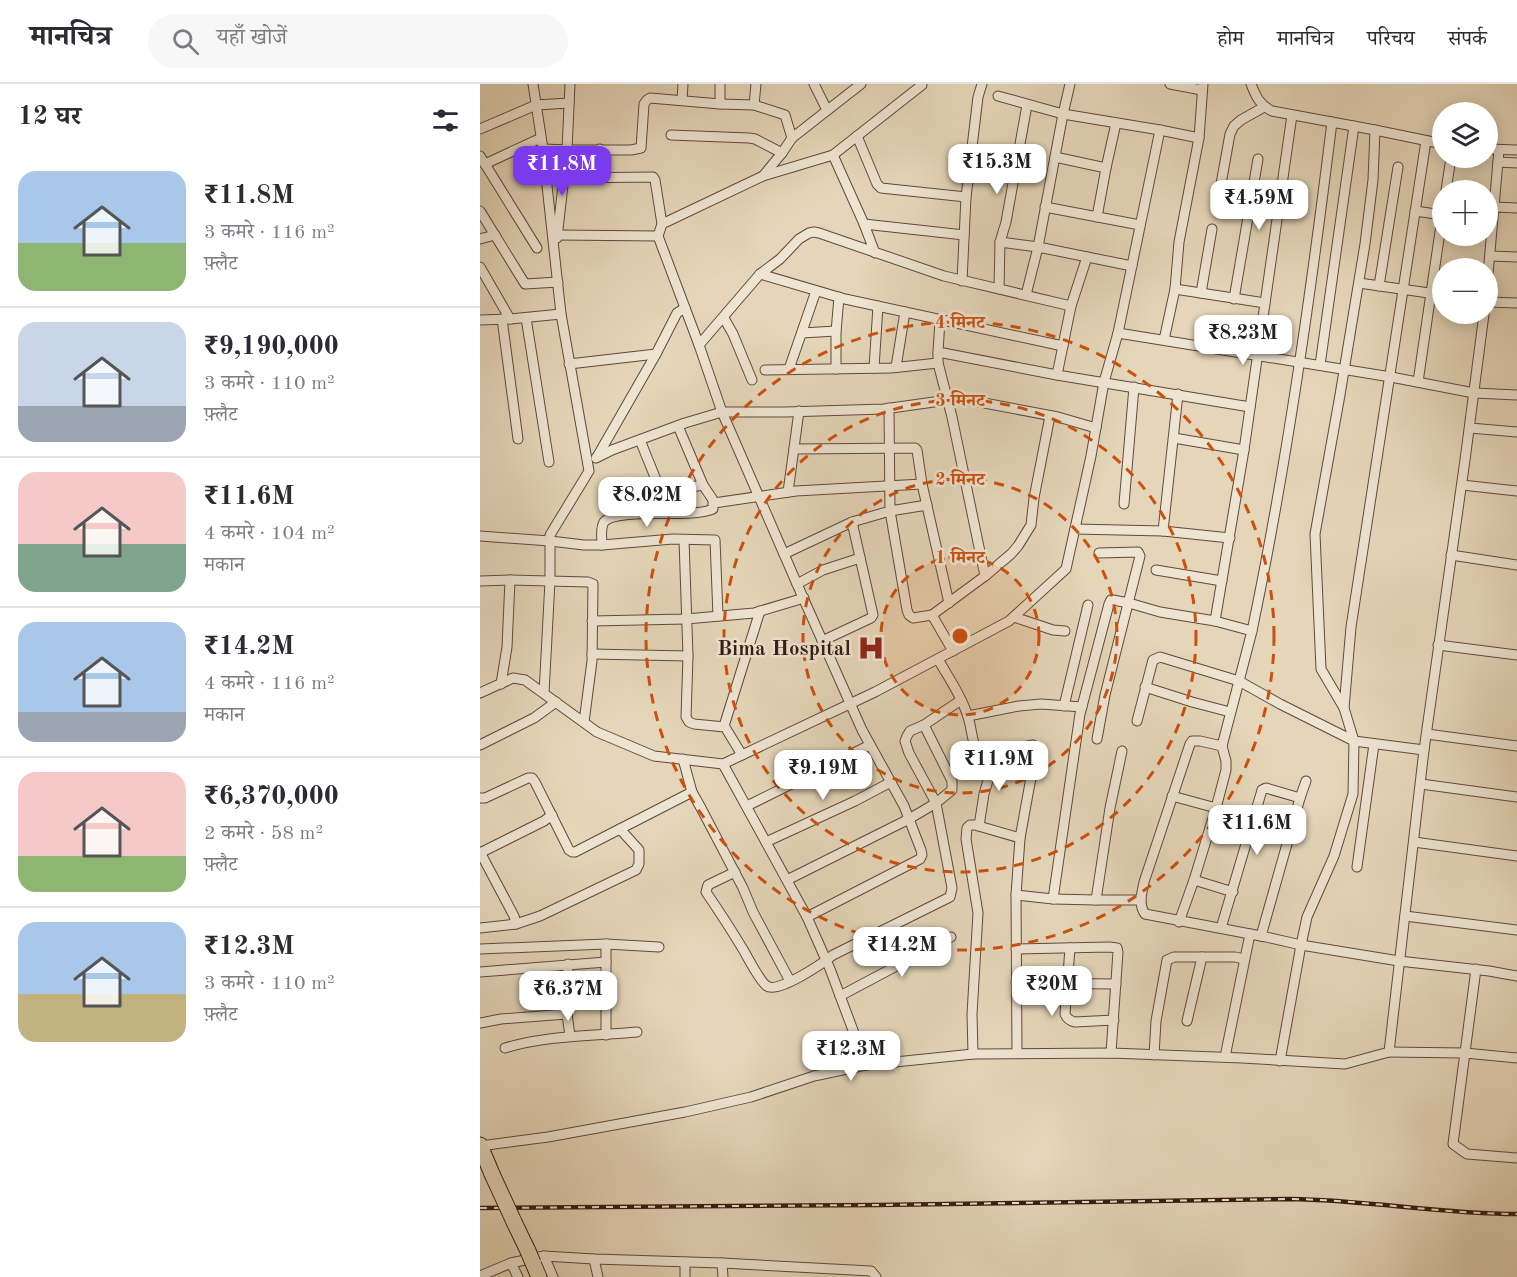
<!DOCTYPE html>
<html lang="hi">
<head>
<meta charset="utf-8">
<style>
	:root { --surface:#fff; --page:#f7f7f7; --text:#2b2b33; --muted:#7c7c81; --line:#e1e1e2; --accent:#7c3aed }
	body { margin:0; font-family:"Old Standard TT","Noto Serif Devanagari",serif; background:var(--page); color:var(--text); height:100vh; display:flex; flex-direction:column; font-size:22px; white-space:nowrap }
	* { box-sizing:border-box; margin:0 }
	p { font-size:20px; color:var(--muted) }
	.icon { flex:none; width:33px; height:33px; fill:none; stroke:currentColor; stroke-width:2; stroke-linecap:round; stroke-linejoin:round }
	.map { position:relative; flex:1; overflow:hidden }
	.details { display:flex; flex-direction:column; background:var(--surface); width:480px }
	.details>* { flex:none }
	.tools { position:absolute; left:952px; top:18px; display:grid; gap:12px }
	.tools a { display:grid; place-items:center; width:66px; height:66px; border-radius:50%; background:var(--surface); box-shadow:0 3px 15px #0003; font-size:30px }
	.price { position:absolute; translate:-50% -51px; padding:0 14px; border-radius:12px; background:#fff; color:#222; font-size:20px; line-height:39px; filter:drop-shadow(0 2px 3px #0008) }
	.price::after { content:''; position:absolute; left:50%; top:36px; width:18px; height:14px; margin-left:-9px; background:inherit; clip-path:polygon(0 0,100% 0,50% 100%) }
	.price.selected { background:var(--accent); color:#fff }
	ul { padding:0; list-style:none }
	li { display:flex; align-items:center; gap:18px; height:150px; padding:0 18px }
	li+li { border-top:2px solid var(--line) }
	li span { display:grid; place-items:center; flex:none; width:168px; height:120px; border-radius:18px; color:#555 }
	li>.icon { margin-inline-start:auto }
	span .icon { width:72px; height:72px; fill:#fffc; stroke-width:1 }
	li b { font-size:26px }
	h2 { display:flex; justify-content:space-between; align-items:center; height:72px; padding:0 18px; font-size:26px }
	header { display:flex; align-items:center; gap:36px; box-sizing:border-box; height:84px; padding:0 30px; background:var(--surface); border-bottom:2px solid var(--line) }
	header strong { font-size:28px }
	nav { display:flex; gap:33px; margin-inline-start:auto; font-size:21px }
	.search { width:420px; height:54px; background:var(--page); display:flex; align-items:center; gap:15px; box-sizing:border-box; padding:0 21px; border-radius:33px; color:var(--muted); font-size:22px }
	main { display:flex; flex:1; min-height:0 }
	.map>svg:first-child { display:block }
</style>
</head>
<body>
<header>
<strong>मानचित्र</strong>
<div class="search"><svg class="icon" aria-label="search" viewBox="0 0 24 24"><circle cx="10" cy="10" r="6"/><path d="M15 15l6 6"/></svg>यहाँ खोजें</div>
<nav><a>होम</a><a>मानचित्र</a><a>परिचय</a><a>संपर्क</a></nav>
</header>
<main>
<section class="details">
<h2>12 घर<svg class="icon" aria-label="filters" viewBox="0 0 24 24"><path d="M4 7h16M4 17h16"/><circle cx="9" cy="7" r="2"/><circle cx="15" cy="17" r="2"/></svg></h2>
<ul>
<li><span style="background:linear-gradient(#a9c7e8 60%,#8fb573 0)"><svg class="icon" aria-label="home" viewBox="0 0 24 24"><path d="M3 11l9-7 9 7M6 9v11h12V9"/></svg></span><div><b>₹11.8M</b><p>3 कमरे · 116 m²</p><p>फ़्लैट</p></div></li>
<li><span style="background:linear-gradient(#c9d6e8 70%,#9aa5b1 0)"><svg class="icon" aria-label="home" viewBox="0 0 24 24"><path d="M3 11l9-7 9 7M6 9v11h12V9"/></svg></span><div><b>₹9,190,000</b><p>3 कमरे · 110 m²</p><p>फ़्लैट</p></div></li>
<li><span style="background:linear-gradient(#f6c9c9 60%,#7fa58c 0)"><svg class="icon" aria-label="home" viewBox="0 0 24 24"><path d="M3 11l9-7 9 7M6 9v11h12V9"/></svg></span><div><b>₹11.6M</b><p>4 कमरे · 104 m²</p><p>मकान</p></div></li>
<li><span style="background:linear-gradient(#a9c7e8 75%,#9aa5b1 0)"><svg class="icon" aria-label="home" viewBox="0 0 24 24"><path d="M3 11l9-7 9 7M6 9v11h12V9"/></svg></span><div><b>₹14.2M</b><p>4 कमरे · 116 m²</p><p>मकान</p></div></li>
<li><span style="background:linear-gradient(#f6c9c9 70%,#8fb573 0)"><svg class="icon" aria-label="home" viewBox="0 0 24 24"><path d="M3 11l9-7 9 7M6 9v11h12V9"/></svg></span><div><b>₹6,370,000</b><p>2 कमरे · 58 m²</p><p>फ़्लैट</p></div></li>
<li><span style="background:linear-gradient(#a9c7e8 60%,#c2b280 0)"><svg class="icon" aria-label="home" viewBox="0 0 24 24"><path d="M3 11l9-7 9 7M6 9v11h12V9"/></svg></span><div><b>₹12.3M</b><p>3 कमरे · 110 m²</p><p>फ़्लैट</p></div></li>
</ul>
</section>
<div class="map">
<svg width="1037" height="1193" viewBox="0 0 1037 1193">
	<rect width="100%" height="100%" fill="#e5d6b9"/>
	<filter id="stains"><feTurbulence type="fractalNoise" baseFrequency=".00333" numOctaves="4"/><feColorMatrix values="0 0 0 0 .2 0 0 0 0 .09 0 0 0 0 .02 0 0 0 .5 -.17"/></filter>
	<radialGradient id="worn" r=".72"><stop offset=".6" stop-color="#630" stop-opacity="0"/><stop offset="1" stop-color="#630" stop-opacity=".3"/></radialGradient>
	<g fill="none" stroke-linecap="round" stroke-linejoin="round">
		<defs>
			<g id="minor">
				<path d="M53 0 63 65 81 230 109 387 70 451V497L64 609"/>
				<path d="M334 0 347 26"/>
				<path d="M590 0 583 30 680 46"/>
				<path d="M690 0 722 6"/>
				<path d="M771 0C776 13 780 21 792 27L895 46 963 60"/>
				<path d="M518 12 583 30 558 163 652 182"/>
				<path d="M202 16 203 0"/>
				<path d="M240 20 274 21 305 31 312 54"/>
				<path d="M274 21 276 0"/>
				<path d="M0 45 56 21 89 19"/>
				<path d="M191 51 269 54 275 55 302 69"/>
				<path d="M377 52 397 100 401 104 486 113"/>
				<path d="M946 57 871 543 864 624 874 657 944 666 985 376 1004 230"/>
				<path d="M63 65 87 66 90 0"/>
				<path d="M1008 65 1037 66"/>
				<path d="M353 71 442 1"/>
				<path d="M0 72 57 164"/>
				<path d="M575 73 626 84"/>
				<path d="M1018 78 1037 79"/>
				<path d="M5 80 61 54"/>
				<path d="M283 92 302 69 312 54 381 0"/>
				<path d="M83 94 173 93 175 96 182 140"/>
				<path d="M119 94 120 65"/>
				<path d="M966 106 971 74"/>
				<path d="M739 111 750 50 754 42 761 36 784 23"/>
				<path d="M565 123 660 141"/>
				<path d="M1014 123 1037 124"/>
				<path d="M0 127 45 200 78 198"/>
				<path d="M935 127 963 131"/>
				<path d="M617 133 626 84 636 39"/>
				<path d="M384 140 484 151"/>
				<path d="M77 151 178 152"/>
				<path d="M77 154 87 66H151L161 64 164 20 167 16 170 14 240 20V0"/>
				<path d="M0 155 15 151"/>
				<path d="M520 158 558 163 546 211"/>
				<path d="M395 169 384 140 353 71 283 92 182 140 178 152 219 261 280 190 300 175 319 155 329 149 334 148 339 149 464 192 591 222 577 291 770 323"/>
				<path d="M1010 172 1037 173"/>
				<path d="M0 183 30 235"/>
				<path d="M280 190 365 215 583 262"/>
				<path d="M1008 190 1019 66"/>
				<path d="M482 197 486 113 498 13 502 0"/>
				<path d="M879 199 963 211"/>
				<path d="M899 202 918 83"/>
				<path d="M519 205 520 158 526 138 547 21"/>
				<path d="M695 205 785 219"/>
				<path d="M721 209 732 145"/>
				<path d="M754 215 778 75"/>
				<path d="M1008 218 1037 219"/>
				<path d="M591 222 607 173"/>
				<path d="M46 234 69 378"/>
				<path d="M244 234 253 250 272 296"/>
				<path d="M22 235 38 355"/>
				<path d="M0 236 30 235 81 230"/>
				<path d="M460 236 458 268 577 291"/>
				<path d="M322 249 356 247"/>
				<path d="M638 249 680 46 719 54 723 0"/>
				<path d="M684 256 695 205 699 158 719 54"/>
				<path d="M219 261 242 328 317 500 382 646 424 722 441 766 442 771 440 775 327 833"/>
				<path d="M458 268V279L472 333 505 492"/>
				<path d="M89 280 176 270"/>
				<path d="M840 281 874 42"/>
				<path d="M416 283 425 228"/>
				<path d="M394 284 398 222"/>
				<path d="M309 285 336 207"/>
				<path d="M356 285V248L359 213"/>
				<path d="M285 286 411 284 458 279"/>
				<path d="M938 298 963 127"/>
				<path d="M409 324 410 427 427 526 429 531 433 534 452 531 505 492 531 470 538 462 551 441 554 414 570 332"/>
				<path d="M990 344 1037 348"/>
				<path d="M694 354 764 366"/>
				<path d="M160 356 181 408 188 429"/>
				<path d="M314 365 435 364 437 366 442 400 469 519"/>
				<path d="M117 373 176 270 197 229 205 224"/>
				<path d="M116 374 132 366 205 339 242 328H306L404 325 468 316 483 315 578 333 616 344"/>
				<path d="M982 401 1037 407"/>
				<path d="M181 408 223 401"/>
				<path d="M308 408 319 327"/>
				<path d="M234 419 316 407 442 400"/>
				<path d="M644 420 654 303"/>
				<path d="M595 445 683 447 750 454"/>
				<path d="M683 447 698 310"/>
				<path d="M0 452 70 457 104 461H122L193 455 235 456 238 532"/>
				<path d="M204 456 208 572 206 633 209 638 214 640 245 643 262 671"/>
				<path d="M122 461C122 454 120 444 124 438 136 423 212 435 233 425V416L223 401 198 342"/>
				<path d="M304 470 372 438 410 427 447 421"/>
				<path d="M971 471 1037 481"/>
				<path d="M676 486 742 497"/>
				<path d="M0 497 30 496 108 498 113 500 112 577 104 638"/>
				<path d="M317 500 343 486 380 474"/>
				<path d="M452 531 473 567"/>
				<path d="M534 533 573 546 585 547"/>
				<path d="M112 537 206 535 274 529 324 514"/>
				<path d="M735 537 764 366 812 31"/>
				<path d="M772 547C807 379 831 208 852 38"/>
				<path d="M342 557 391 534 393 531 372 438"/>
				<path d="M958 561 1037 571"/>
				<path d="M112 570 208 572"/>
				<path d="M458 575C468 593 481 611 487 630 492 643 491 655 497 668 510 674 538 664 553 661L558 664 550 699 540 754 536 811"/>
				<path d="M21 600 27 563 30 496"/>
				<path d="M665 603 712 618 750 628"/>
				<path d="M0 609 33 594 45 596 117 648 174 672 243 680 395 608 529 537 586 485 611 372 624 298 638 249 911 293 994 309 1037 311"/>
				<path d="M584 622 608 521"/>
				<path d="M864 624 841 585 835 450 860 311 885 160 893 96 895 46"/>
				<path d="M488 632 539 622 561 620 602 623"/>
				<path d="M657 637 673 576 680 573 759 597 742 662"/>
				<path d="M244 642 280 527"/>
				<path d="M947 650 1037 662"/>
				<path d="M617 655 625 611 660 472 658 468 619 469"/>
				<path d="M0 661 54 634 76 618"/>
				<path d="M203 675 212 708 221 724 263 804 273 828 310 897"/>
				<path d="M941 700 1037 713"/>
				<path d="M692 712 736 724"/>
				<path d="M0 714H5L48 694H52L55 698 89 766 92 768H95L212 708"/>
				<path d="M267 722 390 661"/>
				<path d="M499 742 504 710 516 669"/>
				<path d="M286 758 375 717 411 698"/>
				<path d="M934 758 1037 772"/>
				<path d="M0 768 34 832 36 840"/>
				<path d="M0 769 64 737 72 731"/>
				<path d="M877 783 894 660"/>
				<path d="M255 788 228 801 226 808C239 827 252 847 264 867 268 874 281 899 287 902 298 910 343 879 353 871L470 813 472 804 456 719 429 669 425 657 427 652 430 647 444 641 481 616"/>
				<path d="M307 796 429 735 456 719 472 706V697L444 641"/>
				<path d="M714 796 753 808"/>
				<path d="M573 815 616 816H661"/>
				<path d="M616 816 630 724 642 667"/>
				<path d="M925 832 1037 846"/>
				<path d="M699 838 714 796 736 724 746 686V677L742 662 720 657H712L710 660 664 798C662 809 658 820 665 830L786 853 821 861 919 877 1009 887 1037 892"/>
				<path d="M0 844 36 840 60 832 156 786 159 780V766L140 745"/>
				<path d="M741 844 782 706 786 704 820 714"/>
				<path d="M781 852 820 714 826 697"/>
				<path d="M126 860V951"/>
				<path d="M590 864 585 930C587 935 590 937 595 938L634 936"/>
				<path d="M0 865 126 860 179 863"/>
				<path d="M536 865 629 863 637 864 638 868 631 969"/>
				<path d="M88 880 87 930 90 952"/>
				<path d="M996 885 973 1060 987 1070 1037 1074"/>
				<path d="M0 888 126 878"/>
				<path d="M536 899 636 900"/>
				<path d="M360 912 471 853"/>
				<path d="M707 937 722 873"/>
				<path d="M0 939 21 935 87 930"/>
				<path d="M25 964C68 951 112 952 157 948"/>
				<path d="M909 968 985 969 1037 974"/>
				<path d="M537 969 536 811 573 815 600 630 629 520 631 516H633L649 519 680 528 735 537 772 547 759 597 800 620 874 657 873 710 854 772 827 833 821 861 800 977"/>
				<path d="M493 970 492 930 498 829 486 755 487 744 490 741H495L540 754"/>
				<path d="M674 971 676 937 687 876 694 873H755L764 875"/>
				<path d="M745 973 770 850"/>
				<path d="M386 981 493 970 631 969 762 974 865 980 909 968 944 666"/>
				<path d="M0 1062 68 1053 205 1028 271 1013 334 992 386 981 350 885 327 833 243 680"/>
				<path d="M64 1172 73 1193"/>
				<path d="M114 1175 118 1193"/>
				<path d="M205 1178V1193"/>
				<path d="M31 1179 38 1193"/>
				<path d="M242 1179 243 1193"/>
				<path d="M0 1192 31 1179 64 1172 114 1175 242 1179 391 1187 396 1193"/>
			</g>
			<g id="highway">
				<path d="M0 1061 12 1090"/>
				<path d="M35 1140 48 1167"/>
				<path d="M53 1179 59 1193"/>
			</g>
		</defs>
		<use href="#minor" stroke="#61493a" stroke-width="11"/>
		<use href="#highway" stroke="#351a10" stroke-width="17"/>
		<use href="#minor" stroke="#eee4d2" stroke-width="9"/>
		<use href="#highway" stroke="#e5d6b9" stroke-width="15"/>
		<defs>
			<path id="rail" d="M0 1124 398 1121 811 1115C887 1116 961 1130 1037 1130"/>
		</defs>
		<use href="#rail" stroke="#351a10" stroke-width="4.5"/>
		<use href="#rail" stroke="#eee4d2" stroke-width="2" stroke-dasharray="7" stroke-linecap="butt"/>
		<defs>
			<g id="highway-bridge">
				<path d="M12 1090 35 1140"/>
				<path d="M48 1167 53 1179"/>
			</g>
		</defs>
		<use href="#highway-bridge" stroke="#351a10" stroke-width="17" stroke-linecap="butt"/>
		<use href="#highway-bridge" stroke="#e5d6b9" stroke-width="15"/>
	</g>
	<circle cx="480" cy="552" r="79" fill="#cd500d" fill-opacity=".12"/>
	<g fill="none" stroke="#cd500d" stroke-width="3" stroke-dasharray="10 8">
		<circle cx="480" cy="552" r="79"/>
		<circle cx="480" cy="552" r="157"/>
		<circle cx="480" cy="552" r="236"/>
		<circle cx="480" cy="552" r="314"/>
	</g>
	<defs>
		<symbol id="hospital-bare" viewBox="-9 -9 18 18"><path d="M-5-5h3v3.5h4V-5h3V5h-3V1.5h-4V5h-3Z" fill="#8f2418" stroke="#eee4d2" stroke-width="2.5" paint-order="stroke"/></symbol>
	</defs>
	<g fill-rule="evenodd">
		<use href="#hospital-bare" x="372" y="545" width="38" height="38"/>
	</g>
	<g text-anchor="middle" stroke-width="5" stroke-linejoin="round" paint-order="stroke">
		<g font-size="21" font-weight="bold" fill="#351a10" stroke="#eee4d2" text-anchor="end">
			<text x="371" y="571">Bima Hospital</text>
		</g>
	</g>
	<circle cx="480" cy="552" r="9" fill="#cd500d" stroke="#eee4d2" stroke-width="3"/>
	<g font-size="18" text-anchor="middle" font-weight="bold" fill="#cd500d" stroke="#eee4d2" stroke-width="5" stroke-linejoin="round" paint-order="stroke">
		<text x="480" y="244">4 मिनट</text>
		<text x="480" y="322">3 मिनट</text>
		<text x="480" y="401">2 मिनट</text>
		<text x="480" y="479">1 मिनट</text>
	</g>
	<rect width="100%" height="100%" filter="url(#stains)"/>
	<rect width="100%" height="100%" fill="url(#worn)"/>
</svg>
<div class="tools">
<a><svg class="icon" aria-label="layers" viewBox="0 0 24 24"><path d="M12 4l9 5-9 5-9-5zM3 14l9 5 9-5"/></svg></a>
<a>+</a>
<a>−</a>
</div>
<b class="price" style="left:517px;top:111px">₹15.3M</b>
<b class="price selected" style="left:82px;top:113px">₹11.8M</b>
<b class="price" style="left:779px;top:147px">₹4.59M</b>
<b class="price" style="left:763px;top:282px">₹8.23M</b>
<b class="price" style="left:167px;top:444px">₹8.02M</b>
<b class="price" style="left:519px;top:708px">₹11.9M</b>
<b class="price" style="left:343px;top:717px">₹9.19M</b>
<b class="price" style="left:777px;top:772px">₹11.6M</b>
<b class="price" style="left:422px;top:894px">₹14.2M</b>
<b class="price" style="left:572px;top:933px">₹20M</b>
<b class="price" style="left:88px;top:938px">₹6.37M</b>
<b class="price" style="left:371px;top:998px">₹12.3M</b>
</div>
</main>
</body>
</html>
